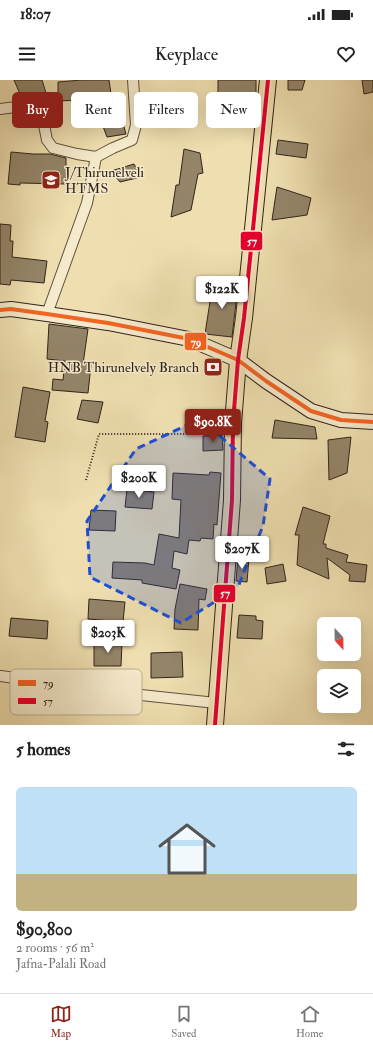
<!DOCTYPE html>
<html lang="en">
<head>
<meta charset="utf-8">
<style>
	:root { --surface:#fff; --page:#f2f2f2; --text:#222; --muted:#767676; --line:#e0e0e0; --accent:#8f2418 }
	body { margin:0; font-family:"IM FELL Double Pica",serif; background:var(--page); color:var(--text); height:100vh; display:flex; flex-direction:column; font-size:15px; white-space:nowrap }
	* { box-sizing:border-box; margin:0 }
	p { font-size:13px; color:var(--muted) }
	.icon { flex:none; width:22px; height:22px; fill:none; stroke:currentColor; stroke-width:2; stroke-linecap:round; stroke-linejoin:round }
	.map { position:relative; height:645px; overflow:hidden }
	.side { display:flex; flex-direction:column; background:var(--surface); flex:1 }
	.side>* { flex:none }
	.banner { position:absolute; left:12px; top:12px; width:349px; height:36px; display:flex; gap:8px }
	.needle { width:26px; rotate:158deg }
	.buttons { position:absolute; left:317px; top:537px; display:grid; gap:8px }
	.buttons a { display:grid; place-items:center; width:44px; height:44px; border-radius:6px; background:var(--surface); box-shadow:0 4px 16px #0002; font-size:20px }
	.price { position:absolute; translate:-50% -34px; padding:0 9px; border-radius:4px; background:#fff; color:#222; font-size:13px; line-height:26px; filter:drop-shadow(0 1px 2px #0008) }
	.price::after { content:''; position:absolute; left:50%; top:24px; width:12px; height:9px; margin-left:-6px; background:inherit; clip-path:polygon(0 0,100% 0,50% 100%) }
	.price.current { background:var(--accent); color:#fff }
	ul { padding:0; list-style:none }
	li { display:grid; align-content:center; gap:8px; height:212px; padding:0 16px }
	li span { display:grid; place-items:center; height:124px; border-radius:6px; color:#555 }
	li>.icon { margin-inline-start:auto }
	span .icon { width:72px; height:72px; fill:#fffc; stroke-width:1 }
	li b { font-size:17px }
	h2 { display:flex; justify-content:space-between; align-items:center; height:48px; padding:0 16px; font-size:17px }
	.pill { padding:0 14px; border-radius:6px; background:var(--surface); box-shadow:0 4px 16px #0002; font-size:14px; line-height:36px }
	.pill.current { background:var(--accent); color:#fff }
	.status { display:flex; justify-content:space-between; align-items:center; height:28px; padding:0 20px; background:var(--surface); direction:ltr }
	.status svg { height:11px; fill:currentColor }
	header { display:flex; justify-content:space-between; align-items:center; height:52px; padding:0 16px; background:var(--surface); font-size:18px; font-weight:600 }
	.tabs { display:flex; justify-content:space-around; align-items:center; height:56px; border-top:1px solid var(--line); background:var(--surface); font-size:11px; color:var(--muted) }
	.tabs a { display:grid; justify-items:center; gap:2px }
	.tabs .current { color:var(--accent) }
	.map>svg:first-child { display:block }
</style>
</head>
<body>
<div class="status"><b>18:07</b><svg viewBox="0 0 49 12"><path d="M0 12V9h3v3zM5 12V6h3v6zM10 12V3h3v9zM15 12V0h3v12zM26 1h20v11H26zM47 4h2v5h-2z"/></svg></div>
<header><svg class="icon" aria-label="menu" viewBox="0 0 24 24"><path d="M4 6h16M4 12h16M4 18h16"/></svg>Keyplace<svg class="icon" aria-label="heart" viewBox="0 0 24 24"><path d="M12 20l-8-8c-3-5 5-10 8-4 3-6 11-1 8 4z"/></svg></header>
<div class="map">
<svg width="373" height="645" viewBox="0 0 373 645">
	<rect width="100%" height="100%" fill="#efdfb0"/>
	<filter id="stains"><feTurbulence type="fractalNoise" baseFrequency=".005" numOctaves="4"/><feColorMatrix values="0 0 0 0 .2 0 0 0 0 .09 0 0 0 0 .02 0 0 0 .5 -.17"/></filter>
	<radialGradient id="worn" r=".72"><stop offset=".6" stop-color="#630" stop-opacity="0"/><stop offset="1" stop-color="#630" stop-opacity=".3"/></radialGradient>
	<g fill="#948569" stroke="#31231c">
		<path d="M14 0H42L46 13 20 14Z"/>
		<path d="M82 0H109L111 14 82 18V20L58 21V2Z"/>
		<rect x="218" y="0" width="38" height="17"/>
		<path d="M288 0H305L302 10H288Z"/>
		<path d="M362 0H373V12L364 14Z"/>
		<path d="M122 40 126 54 107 57 101 41Z"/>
		<path d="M278 60 308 64 306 78 276 74Z"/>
		<path d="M184 69 200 73 203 93 198 94 191 130 171 137 176 105H179Z"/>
		<path d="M11 72 33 74H50L66 78V104L20 103V105L8 104Z"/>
		<path d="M134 84 141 97 120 102 111 91Z"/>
		<path d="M277 107 311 118 307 135 272 140Z"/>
		<path d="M0 144 11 145 10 161H13L12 177 47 181 44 203 11 200 10 205 0 204Z"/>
		<path d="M213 202 238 205 232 257 205 254Z"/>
		<path d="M49 244 88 249 83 284 91 285 88 313 52 310 53 299 63 300 65 281 47 279Z"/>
		<path d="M23 307 50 312 45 341 48 342 45 362 15 357Z"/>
		<path d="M82 320 103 322 98 343 77 339Z"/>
		<path d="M275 340 315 347 317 359 272 358Z"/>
		<path d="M222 355 223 370 203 371V356Z"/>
		<path d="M351 357 347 393 329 400 328 360Z"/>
		<path d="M210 392 221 393 217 445 214 444 213 459 201 458 200 461 189 460 187 474 174 471 172 488 180 490 176 509 142 503V500L112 498 113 482 145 483 154 485 159 454 179 458 181 420 172 419 173 393 209 395Z"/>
		<path d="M127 409 154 412 152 429 125 427Z"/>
		<path d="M303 427 330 436 323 464H326V468L348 475 346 482 367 485 365 502 349 501 350 495 327 478 329 499 297 485 299 455H295Z"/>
		<path d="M91 430 116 431 115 451 89 450Z"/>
		<path d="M238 477 249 478 247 502 236 501Z"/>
		<path d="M283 484 286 501 267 504 265 488Z"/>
		<path d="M180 504 207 509 205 520 199 519 198 550 174 549 175 529Z"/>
		<path d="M89 519 125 522 123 542 88 539Z"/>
		<path d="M239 535 256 536V540L263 541 262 559 237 558Z"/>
		<path d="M11 538 48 541 47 559 9 556Z"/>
		<path d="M94 563H122L121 586H94Z"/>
		<path d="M182 572 183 597 151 598V573Z"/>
	</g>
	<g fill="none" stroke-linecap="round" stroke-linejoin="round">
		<defs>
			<g id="street">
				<path d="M0 29 31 25 41 30 47 60 53 68 77 74 96 77"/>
				<path d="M47 234 87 123 96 77 113 68 132 60 136 45 133 0"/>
				<path d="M1 596 94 610 216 623"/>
			</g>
			<path id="secondary" d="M0 230 11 229 47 234 108 243 189 259 238 280 266 301 311 331 341 340 373 342"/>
			<path id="primary" d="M215 645 232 420 233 343 238 280 244 238 268 0"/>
		</defs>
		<use href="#street" stroke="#605241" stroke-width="12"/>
		<use href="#secondary" stroke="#31231c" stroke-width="16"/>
		<use href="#primary" stroke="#31231c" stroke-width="18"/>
		<path stroke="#31231c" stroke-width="2" stroke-dasharray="1 2" stroke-linecap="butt" d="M86 400 99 354H221"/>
		<use href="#street" stroke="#f5eacc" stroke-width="10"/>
		<use href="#secondary" stroke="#f5eacc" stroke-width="14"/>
		<use href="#primary" stroke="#efdfb0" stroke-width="16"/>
		<defs>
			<path id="bus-1" d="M0 230 11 229 47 234 108 243 189 259 238 280 266 301 311 331 341 340 373 342"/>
			<path id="bus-2" d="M215 645 232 420 233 343 238 280 244 238 268 0"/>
		</defs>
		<use href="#bus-1" stroke="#f5eacc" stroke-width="7"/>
		<use href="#bus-2" stroke="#f5eacc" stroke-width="7"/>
		<use href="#bus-1" stroke="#f26522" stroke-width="4"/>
		<use href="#bus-2" stroke="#e4002b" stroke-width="4"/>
	</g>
	<path fill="#1d4ed8" fill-opacity="0.2" stroke="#1d4ed8" stroke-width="3" stroke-dasharray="8 5" stroke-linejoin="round" d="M200 339 270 399 263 446 238 507 181 543 90 497 87 441 136 369Z"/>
	<defs>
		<symbol id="school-square" viewBox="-11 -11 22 22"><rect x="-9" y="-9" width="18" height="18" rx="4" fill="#8f2418" stroke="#f5eacc"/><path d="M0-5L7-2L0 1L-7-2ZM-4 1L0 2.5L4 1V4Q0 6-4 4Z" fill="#fff"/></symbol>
		<symbol id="bank-square" viewBox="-11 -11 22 22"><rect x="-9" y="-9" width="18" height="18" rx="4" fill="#8f2418" stroke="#f5eacc"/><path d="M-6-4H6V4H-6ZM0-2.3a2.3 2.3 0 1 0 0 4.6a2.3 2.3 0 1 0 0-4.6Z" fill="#fff"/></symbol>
	</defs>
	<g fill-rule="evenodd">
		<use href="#school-square" x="40" y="89" width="22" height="22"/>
		<use href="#bank-square" x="202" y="276" width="22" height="22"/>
	</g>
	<g text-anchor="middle" stroke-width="3" stroke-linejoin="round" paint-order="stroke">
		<g font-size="14" fill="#31231c" stroke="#f5eacc" text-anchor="start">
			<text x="65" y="97">J/Thirunelveli<tspan x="65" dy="16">HTMS</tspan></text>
			<text x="199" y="292" text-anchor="end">HNB Thirunelvely Branch</text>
		</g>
	</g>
	<rect x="10" y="589" width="132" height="46" rx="6" fill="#f5eacc" stroke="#baae97" stroke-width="1"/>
	<rect x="18" y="600" width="18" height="6" fill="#f26522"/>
	<rect x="18" y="618" width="18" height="6" fill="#e4002b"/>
	<g font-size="11" fill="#31231c">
		<text x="43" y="607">79</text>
		<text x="43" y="625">57</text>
	</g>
	<g stroke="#f5eacc" stroke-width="1.5">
		<rect x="240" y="151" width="23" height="20" rx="4" fill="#e4002b"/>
		<rect x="184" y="252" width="23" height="19" rx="4" fill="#f26522"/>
		<rect x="213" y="504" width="23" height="19" rx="4" fill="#e4002b"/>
	</g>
	<g font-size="11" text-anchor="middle" font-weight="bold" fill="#fff">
		<text x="252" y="165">57</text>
		<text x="196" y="266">79</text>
		<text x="225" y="517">57</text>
	</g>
	<rect width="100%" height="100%" filter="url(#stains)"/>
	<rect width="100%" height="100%" fill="url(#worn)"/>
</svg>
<div class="buttons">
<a><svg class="needle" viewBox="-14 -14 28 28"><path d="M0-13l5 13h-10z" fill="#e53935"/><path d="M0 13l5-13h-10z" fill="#767676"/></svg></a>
<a><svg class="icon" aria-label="layers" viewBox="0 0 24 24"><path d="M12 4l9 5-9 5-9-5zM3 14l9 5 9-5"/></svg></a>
</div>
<b class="price" style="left:222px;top:230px">$122K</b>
<b class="price current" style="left:213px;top:363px">$90.8K</b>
<b class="price" style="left:139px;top:419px">$200K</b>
<b class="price" style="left:242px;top:490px">$207K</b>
<b class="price" style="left:108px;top:574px">$203K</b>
<div class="banner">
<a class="pill current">Buy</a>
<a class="pill">Rent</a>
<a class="pill">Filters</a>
<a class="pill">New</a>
</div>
</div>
<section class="side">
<h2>5 homes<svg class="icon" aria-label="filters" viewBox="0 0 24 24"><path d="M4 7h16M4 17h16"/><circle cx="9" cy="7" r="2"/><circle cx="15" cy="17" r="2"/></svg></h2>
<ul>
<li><span style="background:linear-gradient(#bfe0f5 70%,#c2b280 0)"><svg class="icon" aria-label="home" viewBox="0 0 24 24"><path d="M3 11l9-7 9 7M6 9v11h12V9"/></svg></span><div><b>$90,800</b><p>2 rooms · 56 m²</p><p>Jafna-Palali Road</p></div></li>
</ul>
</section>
<nav class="tabs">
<a class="current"><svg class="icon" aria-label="map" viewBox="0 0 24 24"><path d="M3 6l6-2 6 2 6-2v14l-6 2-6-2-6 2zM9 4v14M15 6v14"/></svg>Map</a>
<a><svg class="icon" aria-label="saved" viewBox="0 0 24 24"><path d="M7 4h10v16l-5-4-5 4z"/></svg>Saved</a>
<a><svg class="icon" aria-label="home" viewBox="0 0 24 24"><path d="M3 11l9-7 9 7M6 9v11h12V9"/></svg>Home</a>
</nav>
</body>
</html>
